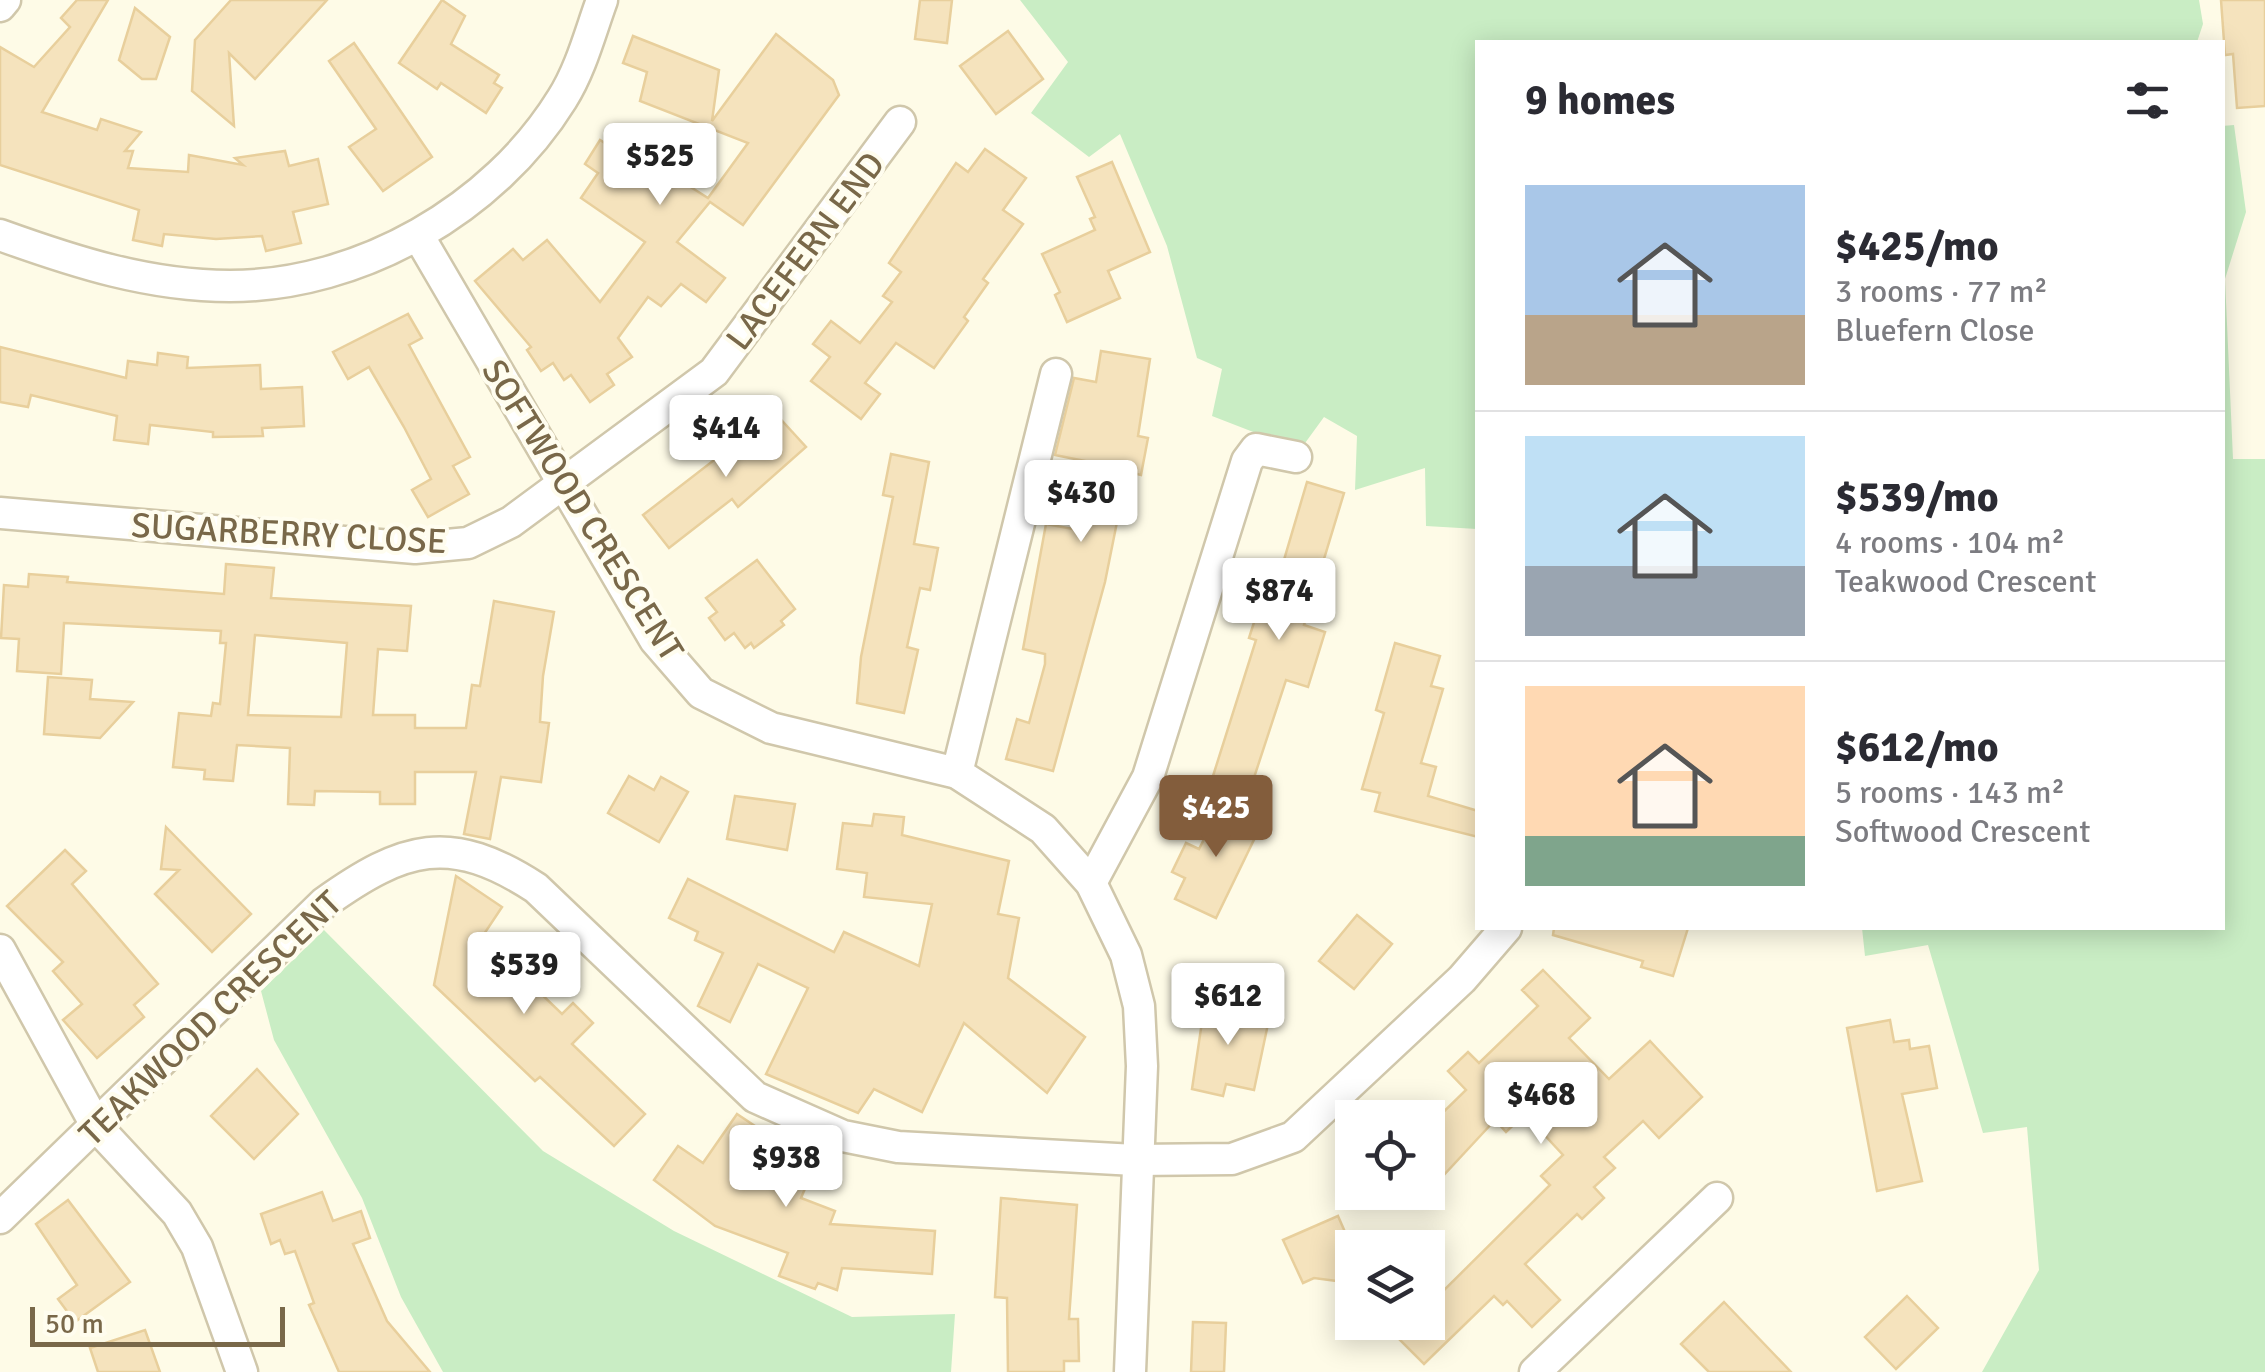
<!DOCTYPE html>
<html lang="en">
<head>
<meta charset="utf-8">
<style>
	:root { --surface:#fff; --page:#f7f7f7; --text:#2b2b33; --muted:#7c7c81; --line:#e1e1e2; --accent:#835d3c }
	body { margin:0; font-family:Signika,sans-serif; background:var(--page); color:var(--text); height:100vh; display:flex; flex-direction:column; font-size:38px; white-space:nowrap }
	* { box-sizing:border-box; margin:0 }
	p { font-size:32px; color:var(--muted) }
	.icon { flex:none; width:55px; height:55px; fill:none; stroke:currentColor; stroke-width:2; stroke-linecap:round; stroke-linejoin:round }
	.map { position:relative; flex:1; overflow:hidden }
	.details { position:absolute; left:1475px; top:40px; width:750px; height:890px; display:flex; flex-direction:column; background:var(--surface); border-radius:0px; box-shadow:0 5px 25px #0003 }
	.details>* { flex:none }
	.fabs { position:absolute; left:1335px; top:1100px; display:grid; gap:20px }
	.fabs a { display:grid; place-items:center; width:110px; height:110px; border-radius:0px; background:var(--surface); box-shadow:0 5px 25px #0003; font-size:50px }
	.scale { position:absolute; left:30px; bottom:25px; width:255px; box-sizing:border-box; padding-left:10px; border:5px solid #796849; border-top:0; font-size:28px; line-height:35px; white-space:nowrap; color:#796849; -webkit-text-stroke:8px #fffdef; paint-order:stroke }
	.price { position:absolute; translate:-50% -85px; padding:0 22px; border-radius:10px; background:#fff; color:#222; font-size:32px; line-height:65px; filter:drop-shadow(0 2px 5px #0008) }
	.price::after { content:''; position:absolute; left:50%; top:60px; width:30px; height:22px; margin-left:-15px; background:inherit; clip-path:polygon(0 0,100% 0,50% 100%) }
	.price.current { background:var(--accent); color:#fff }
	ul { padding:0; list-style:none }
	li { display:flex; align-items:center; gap:30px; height:250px; padding:0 50px }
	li+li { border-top:2px solid var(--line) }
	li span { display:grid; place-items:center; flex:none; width:280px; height:200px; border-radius:0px; color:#555 }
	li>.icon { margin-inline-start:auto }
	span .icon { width:120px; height:120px; fill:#fffc; stroke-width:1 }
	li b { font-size:42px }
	h2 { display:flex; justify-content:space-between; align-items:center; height:120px; padding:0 50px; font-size:42px }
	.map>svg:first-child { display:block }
</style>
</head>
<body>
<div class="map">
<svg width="2265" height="1372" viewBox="0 0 2265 1372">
	<rect width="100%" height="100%" fill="#fefbe7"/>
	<g fill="#c9edc4">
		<path d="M1020 0H2199L2203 24 2197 42H1478L1477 529 1426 526 1425 468 1355 490 1357 436 1324 417 1300 450 1212 416 1222 369 1197 358 1167 246 1120 134 1089 157 1031 113 1068 62Z"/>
		<path d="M2234 125 2246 212 2225 279 2233 459H2265V1372H1982L2039 1270 2027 1127 1983 1133 1928 945 1865 956 1862 928H2222V126Z"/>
		<path d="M324 930 543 1151 674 1231 852 1317 955 1314 951 1372H443L401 1297 362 1198 274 1040 261 991Z"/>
	</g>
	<g fill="#f5e3bd" stroke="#e8cf9c" stroke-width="2.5" fill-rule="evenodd">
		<path d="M77 0H108L42 112 97 130 101 119 141 132 125 151H133L128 168 188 172 189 155 243 165 235 158 285 151 289 166 318 159 328 204 293 212 301 243 266 251 262 236 216 239 164 234 162 246 133 240 139 210 0 165V47L34 67 70 27 61 18Z"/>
		<path d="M231 0H327L255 79 229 53 234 126 192 91 195 40Z"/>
		<path d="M442 0 465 16 451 44 499 75 494 83 502 88 486 113 441 83 437 89 399 63Z"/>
		<path d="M920 0H952L947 43 915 39Z"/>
		<path d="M2221 0H2265V106L2237 108 2233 54 2225 55Z"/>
		<path d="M135 8 170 37 156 79H142L119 60Z"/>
		<path d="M1008 31 1043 79 996 114 960 66Z"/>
		<path d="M776 34 833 80 839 95 743 225 710 202 677 242 725 278 706 302 681 284 661 306 648 297 618 338 632 357 607 374 614 385 590 402 571 375 564 380 553 363 541 371 527 350 531 347 475 281 513 249 523 260 547 240 600 302 645 242 581 198 598 173 585 164 600 140 632 160 635 156 653 168 656 165 708 198 748 143 640 101 647 72 623 63 633 36 719 70 712 121Z"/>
		<path d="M354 43 432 157 383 191 349 147 376 129 329 61Z"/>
		<path d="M985 149 1026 178 1003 210 1023 224 983 279 988 283 964 317 968 321 934 368 896 343 865 383 880 394 861 419 811 381 830 357 813 344 831 321 860 343 892 302 883 296 901 272 889 263 956 163 968 172Z"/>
		<path d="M1112 162 1150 252 1108 271 1120 298 1067 322 1055 295 1060 292 1042 254 1095 230 1090 219 1095 217 1077 177Z"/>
		<path d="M408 314 422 338 409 345 470 457 453 466 469 494 428 517 412 490 431 479 404 427 369 367 348 379 333 352Z"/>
		<path d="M0 347 126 378 128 361 157 365 158 353 188 357 187 368 260 365 261 389 302 387 304 426 262 428 263 436 213 437V432L150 425 148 444 114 440 117 416 31 395 28 407 0 402Z"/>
		<path d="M1101 351 1150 359 1138 436 1148 438 1141 475 1133 473 1131 484 1125 482 1105 582 1053 771 1006 759 1017 719 1029 723 1045 664V654L1023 649 1046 524 1073 529 1085 461 1055 455 1074 378 1096 382Z"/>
		<path d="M775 413 806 447 738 507 732 499 669 548 643 515Z"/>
		<path d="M891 454 929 462 914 544 938 548 930 590 920 588 907 647 918 650 904 713 857 703 861 657 893 497 883 495Z"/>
		<path d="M1307 482 1344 493 1304 625 1325 632 1308 687 1286 680 1247 799 1212 788 1213 776 1256 640 1249 638 1258 610 1268 614Z"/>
		<path d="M757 560 795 609 781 621 784 625 754 648 751 643 745 648 734 633 725 640 709 618 717 612 706 598Z"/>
		<path d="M226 564 274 568 271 598 411 606 407 651 378 649 373 715H415V728H466L472 685 480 686 494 601 554 612 543 676 540 722 549 723 541 782 501 777 490 839 464 834 476 772H415V804H380V792L315 791 314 805 288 804 290 748 237 745 233 781 204 779 205 770 173 767 179 713 211 716 213 703 220 704 226 643H220L221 631 64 623 61 674 17 671 19 639 1 638 4 585 28 587 29 574 68 577 67 582 224 594ZM255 635 347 643 341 717 248 715Z"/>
		<path d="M1395 643 1440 656 1431 686 1443 689 1421 763 1436 767 1428 796 1478 811V837L1375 811 1380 793 1362 789 1384 713 1376 710Z"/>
		<path d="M48 677 92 680 90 699 133 702 100 738 44 734Z"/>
		<path d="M629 776 654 790 661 777 688 792 659 842 608 813Z"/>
		<path d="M735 796 795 804 787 850 727 839Z"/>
		<path d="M1223 802 1263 821 1216 918 1175 899 1185 878 1172 872 1186 843 1199 849Z"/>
		<path d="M874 814 904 817 902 835 1009 861 998 914 1019 918 1008 978 1085 1037 1047 1093 964 1023 922 1112 874 1089 858 1113 766 1074 808 988 758 964 730 1022 698 1006 723 953 695 940 698 932 669 918 688 879 834 952 844 932 919 966 932 904 864 897 867 873 837 869 843 823 872 826Z"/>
		<path d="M166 827 251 914 212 952 155 894 179 870 161 869Z"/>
		<path d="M65 850 86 871 72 884 158 984 134 1005 144 1017 97 1058 63 1020 82 1004 53 971 63 962 7 906Z"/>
		<path d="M456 876 502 907 482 937 562 1014 573 1003 593 1023 572 1044 645 1114 614 1146 540 1077 535 1081 434 985Z"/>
		<path d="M1357 915 1392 944 1354 989 1319 961Z"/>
		<path d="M1554 928H1688L1673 976 1641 967 1643 961 1553 935Z"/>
		<path d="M1543 970 1590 1018 1569 1038 1609 1079 1650 1041 1702 1097 1659 1138 1643 1121 1604 1157 1615 1168 1594 1187 1604 1198 1582 1219 1577 1214 1525 1264 1560 1300 1532 1327 1507 1301 1503 1305 1494 1296 1424 1364 1396 1336 1410 1322H1428V1306L1550 1185 1541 1176 1563 1155 1525 1114 1506 1132 1495 1120 1428 1192V1127L1466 1090 1448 1071 1468 1052 1479 1063 1538 1006 1522 990Z"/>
		<path d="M1206 995 1242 1003 1239 1018 1268 1024 1254 1090 1226 1084 1223 1096 1192 1089Z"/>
		<path d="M1890 1020 1894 1042 1909 1040 1910 1049 1929 1046 1937 1088 1902 1094 1922 1181 1877 1191 1847 1028Z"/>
		<path d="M257 1069 298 1114 254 1159 211 1116Z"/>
		<path d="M737 1114 779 1142 818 1158 801 1198 835 1211 830 1224 935 1231 932 1274 842 1268 837 1290 818 1283 815 1289 779 1276 788 1253 715 1226 654 1180 678 1146 703 1163Z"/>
		<path d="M322 1192 333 1221 361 1211 370 1238 353 1244 387 1321 430 1372H339L309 1305 314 1303 295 1251 285 1254 280 1240 271 1244 261 1214Z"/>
		<path d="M1001 1198 1077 1205 1069 1319H1078L1079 1361H1064V1372H1008L1007 1298 995 1297Z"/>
		<path d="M68 1200 130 1282 75 1322 58 1299 77 1285 36 1224Z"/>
		<path d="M1338 1216 1352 1248V1283L1314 1278 1303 1283 1283 1240Z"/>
		<path d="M1907 1296 1938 1328 1896 1369 1865 1337Z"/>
		<path d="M1724 1302 1791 1372H1709L1681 1344Z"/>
		<path d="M1193 1322 1226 1323 1224 1372H1191Z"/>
		<path d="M145 1330 160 1372H98L90 1348Z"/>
	</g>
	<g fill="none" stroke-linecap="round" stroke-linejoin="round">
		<defs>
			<g id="street">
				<path d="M0 6 5 0"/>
				<path d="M0 235C75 262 149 286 230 286 360 286 494 209 562 99 581 69 590 33 602 0"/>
				<path d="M418 235 655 640 701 693 771 728 957 773 1043 829 1091 883 1126 955 1139 1006 1142 1066 1130 1372"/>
				<path d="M0 513 415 548 468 543 511 522 714 372 900 122"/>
				<path d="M957 773 1056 374"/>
				<path d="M1091 883 1148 777 1247 461 1256 449 1296 457"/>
				<path d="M0 950 97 1127 177 1213 197 1247 242 1372"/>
				<path d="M0 1218 324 903C404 846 450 832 536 888L755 1097 843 1136 898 1147 1135 1160 1232 1159 1293 1137 1462 979 1506 928"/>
				<path d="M1535 1372 1717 1198"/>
			</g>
		</defs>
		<use href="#street" stroke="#d0c7ab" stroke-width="35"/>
		<use href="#street" stroke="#fff" stroke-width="30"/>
	</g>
	<g text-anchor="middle" stroke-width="8" stroke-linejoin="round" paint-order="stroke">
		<g font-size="35" fill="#796849" stroke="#fffdef">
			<text transform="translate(805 251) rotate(-53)" y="12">LACEFERN END</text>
			<text transform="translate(583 510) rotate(58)" y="12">SOFTWOOD CRESCENT</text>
			<text transform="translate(289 533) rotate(3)" y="12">SUGARBERRY CLOSE</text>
			<text transform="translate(210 1018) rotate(-44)" y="12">TEAKWOOD CRESCENT</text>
		</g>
	</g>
</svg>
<div class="fabs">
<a><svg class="icon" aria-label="locate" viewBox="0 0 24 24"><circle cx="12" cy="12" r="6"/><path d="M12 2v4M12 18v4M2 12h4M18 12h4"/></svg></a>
<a><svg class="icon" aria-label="layers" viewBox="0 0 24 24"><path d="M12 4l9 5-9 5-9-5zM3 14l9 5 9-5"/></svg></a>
</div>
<div class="scale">50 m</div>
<b class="price" style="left:660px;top:208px">$525</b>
<b class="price" style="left:726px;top:480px">$414</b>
<b class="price" style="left:1081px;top:545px">$430</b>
<b class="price" style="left:1279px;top:643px">$874</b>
<b class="price current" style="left:1216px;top:860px">$425</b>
<b class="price" style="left:524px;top:1017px">$539</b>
<b class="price" style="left:1228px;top:1048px">$612</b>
<b class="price" style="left:1541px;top:1147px">$468</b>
<b class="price" style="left:786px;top:1210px">$938</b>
<section class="details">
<h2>9 homes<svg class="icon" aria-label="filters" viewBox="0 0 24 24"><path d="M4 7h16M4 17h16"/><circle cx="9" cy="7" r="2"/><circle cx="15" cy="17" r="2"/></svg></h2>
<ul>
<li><span style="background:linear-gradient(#a9c7e8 65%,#b9a48a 0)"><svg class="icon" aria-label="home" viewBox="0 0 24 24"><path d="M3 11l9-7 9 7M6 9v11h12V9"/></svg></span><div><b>$425/mo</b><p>3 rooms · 77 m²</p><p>Bluefern Close</p></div></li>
<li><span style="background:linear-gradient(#bfe0f5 65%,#9aa5b1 0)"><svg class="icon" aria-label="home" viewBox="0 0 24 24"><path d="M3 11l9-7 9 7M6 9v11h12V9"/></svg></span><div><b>$539/mo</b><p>4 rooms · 104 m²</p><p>Teakwood Crescent</p></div></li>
<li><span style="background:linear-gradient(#ffd9b3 75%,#7fa58c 0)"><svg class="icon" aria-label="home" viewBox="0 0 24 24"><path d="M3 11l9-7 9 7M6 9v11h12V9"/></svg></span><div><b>$612/mo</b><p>5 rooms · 143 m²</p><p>Softwood Crescent</p></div></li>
</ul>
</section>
</div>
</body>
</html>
